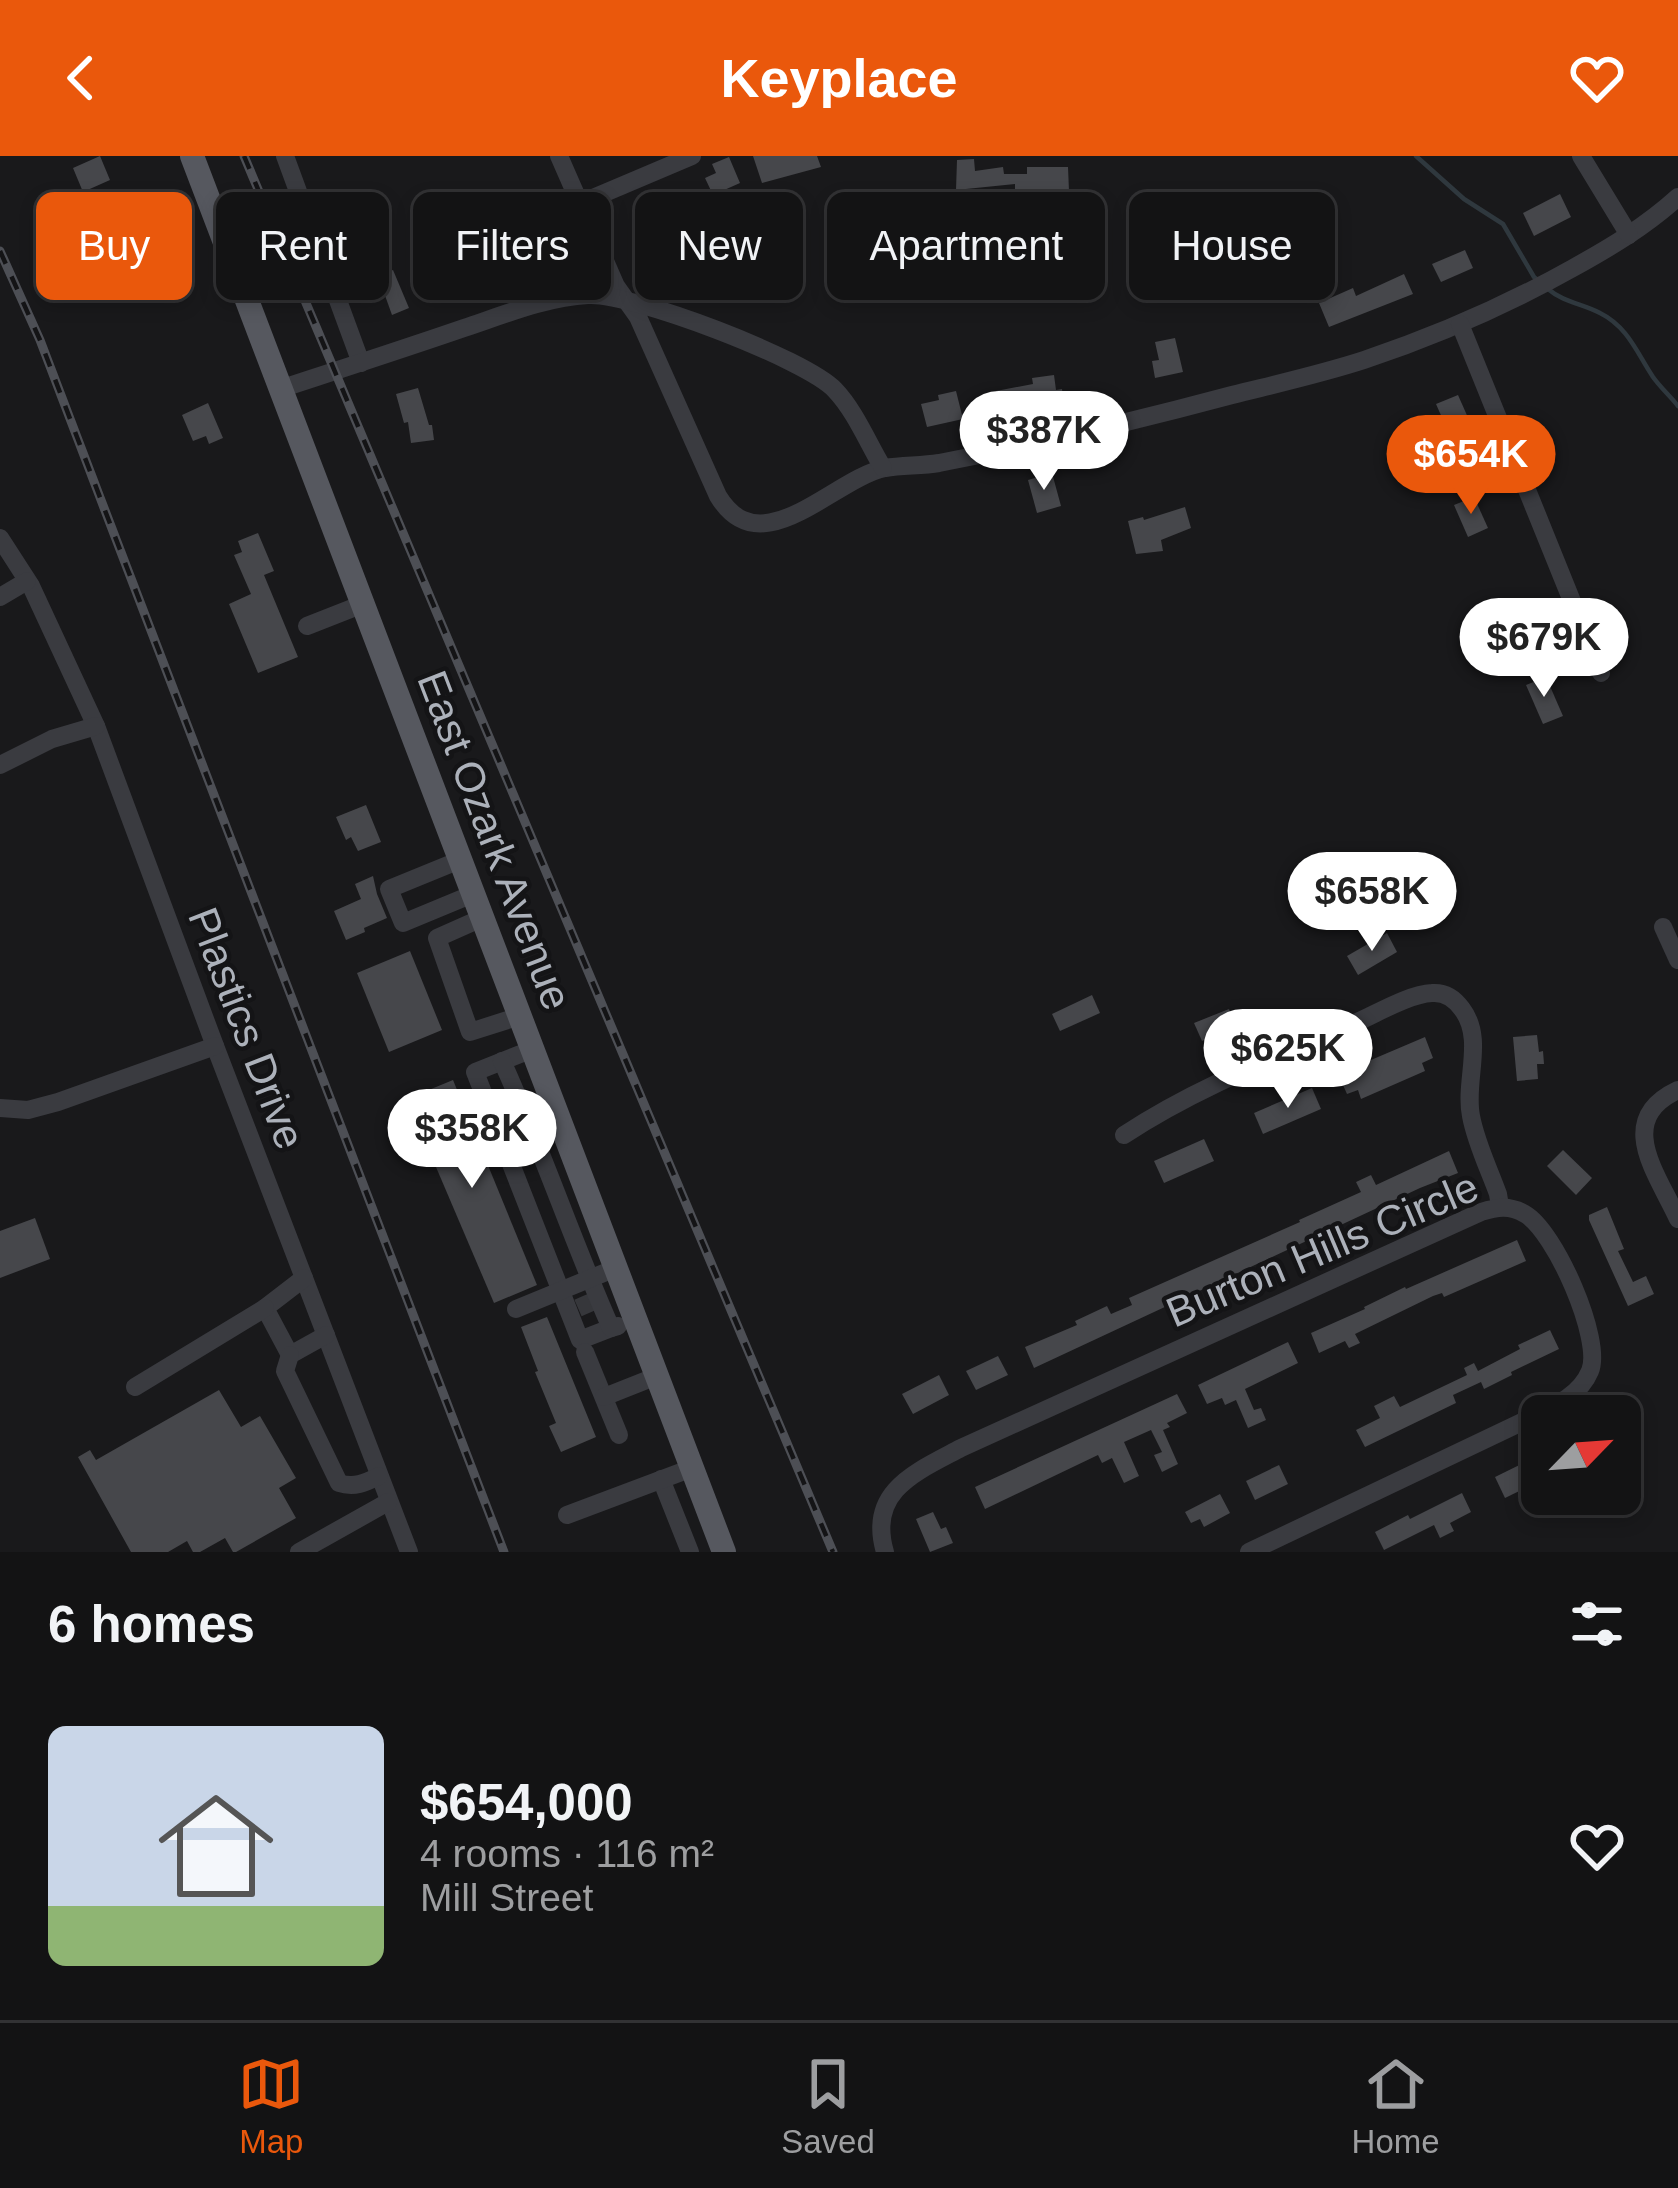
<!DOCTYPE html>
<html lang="en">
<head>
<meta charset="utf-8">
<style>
	:root { --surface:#131314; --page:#1c1c1d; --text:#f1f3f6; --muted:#9d9ea0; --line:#323234; --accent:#ea580c }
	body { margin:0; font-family:Helvetica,sans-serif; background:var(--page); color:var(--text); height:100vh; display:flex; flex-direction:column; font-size:45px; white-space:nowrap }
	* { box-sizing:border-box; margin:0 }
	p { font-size:39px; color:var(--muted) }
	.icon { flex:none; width:66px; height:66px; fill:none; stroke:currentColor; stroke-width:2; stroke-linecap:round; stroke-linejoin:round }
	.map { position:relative; height:1396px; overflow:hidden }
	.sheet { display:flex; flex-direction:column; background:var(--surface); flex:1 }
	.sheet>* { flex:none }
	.guide { position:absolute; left:36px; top:36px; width:1608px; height:108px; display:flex; gap:24px }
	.needle { width:78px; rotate:65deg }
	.tools { position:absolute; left:1521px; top:1239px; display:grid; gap:24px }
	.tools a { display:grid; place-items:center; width:120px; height:120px; border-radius:18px; background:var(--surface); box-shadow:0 6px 18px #0003,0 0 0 3px var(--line); font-size:60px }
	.price { position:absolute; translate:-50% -102px; padding:0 27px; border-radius:42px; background:#fff; color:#222; font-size:39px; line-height:78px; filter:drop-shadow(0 3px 6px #0008) }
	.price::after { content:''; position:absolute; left:50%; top:72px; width:36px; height:27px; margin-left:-18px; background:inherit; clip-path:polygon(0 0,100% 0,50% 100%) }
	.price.on { background:var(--accent); color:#fff }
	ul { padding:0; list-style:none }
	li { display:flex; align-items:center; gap:36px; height:300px; padding:0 48px }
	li+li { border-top:3px solid var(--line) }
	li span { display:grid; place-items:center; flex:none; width:336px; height:240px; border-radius:18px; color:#555 }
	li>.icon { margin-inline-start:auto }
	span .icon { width:144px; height:144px; fill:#fffc; stroke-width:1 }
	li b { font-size:51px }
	h2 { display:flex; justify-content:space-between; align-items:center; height:144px; padding:0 48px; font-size:51px }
	.chip { padding:0 42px; border-radius:18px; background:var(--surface); box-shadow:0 6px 18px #0003,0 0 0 3px var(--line); font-size:42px; line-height:108px }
	.chip.on { background:var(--accent); color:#fff }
	header { display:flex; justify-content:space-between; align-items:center; height:156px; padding:0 48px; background:var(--accent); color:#fff; font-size:54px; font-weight:700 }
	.tabs { display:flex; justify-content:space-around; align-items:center; height:168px; border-top:3px solid var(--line); background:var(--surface); font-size:33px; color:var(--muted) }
	.tabs a { display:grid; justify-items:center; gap:6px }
	.tabs .on { color:var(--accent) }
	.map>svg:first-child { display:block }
</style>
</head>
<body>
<header><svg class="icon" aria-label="back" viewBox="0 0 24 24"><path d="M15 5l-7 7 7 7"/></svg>Keyplace<svg class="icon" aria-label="heart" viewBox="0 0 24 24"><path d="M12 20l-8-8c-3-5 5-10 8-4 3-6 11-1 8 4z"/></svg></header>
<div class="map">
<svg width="1678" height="1396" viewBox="0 0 1678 1396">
	<rect width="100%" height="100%" fill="#19191b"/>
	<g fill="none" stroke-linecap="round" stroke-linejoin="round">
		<g stroke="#2f383e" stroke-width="4.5">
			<path d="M1416 0 1464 43 1503 68 1534 121 1540 126"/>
			<path d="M1548 133C1563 146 1583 148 1600 157 1628 171 1637 197 1653 221 1660 231 1670 240 1678 250"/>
		</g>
	</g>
	<g fill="#46474b">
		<path d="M100 0 110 24 83 36 73 12Z"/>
		<path d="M753 0H817L821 11 762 27Z"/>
		<path d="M729 1 740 27 713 39 705 22 716 17 712 8Z"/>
		<path d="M974 3 975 15 1003 11 1004 18H1027V11H1068L1069 35 1015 36V28L956 34 957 4Z"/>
		<path d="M1560 38 1571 61 1534 80 1523 57Z"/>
		<path d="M369 40 381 68 378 69 382 82 364 89 356 68 360 66 352 47Z"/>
		<path d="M662 41 668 53 656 59 663 75 647 82 634 54Z"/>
		<path d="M542 55 547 67 551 65 558 78 527 92 517 72 523 69 522 65Z"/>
		<path d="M1465 94 1473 112 1441 126 1432 108Z"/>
		<path d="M393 114 409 152 392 159 378 120Z"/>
		<path d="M1404 118 1413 138 1329 171 1319 147 1353 132 1356 140Z"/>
		<path d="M1175 182 1183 216 1155 222 1152 205 1159 204 1155 186Z"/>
		<path d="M1054 219 1056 234 1062 233 1064 248 1000 260 996 235 1033 228 1032 222Z"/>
		<path d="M418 232 429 269H432L434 284 411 287 408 266 404 267 396 238Z"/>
		<path d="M956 235 963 263 927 271 921 248 939 244 938 239Z"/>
		<path d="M1458 239 1473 273 1451 282 1436 248Z"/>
		<path d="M208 247 223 282 209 288 206 280 193 285 182 259Z"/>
		<path d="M1052 317 1061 350 1037 357 1028 324Z"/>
		<path d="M1474 341 1488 372 1468 381 1454 349Z"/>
		<path d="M1185 351 1191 372 1161 384 1163 395 1136 398 1128 365 1143 361 1144 364Z"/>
		<path d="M258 377 274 415 264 419 298 501 258 517 229 448 251 438 234 399 242 396 238 385Z"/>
		<path d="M1522 464 1535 496 1505 509 1499 495 1494 497 1486 479Z"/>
		<path d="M1546 521 1563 560 1543 568 1526 529Z"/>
		<path d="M366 649 381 686 358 695 351 681 346 684 336 661Z"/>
		<path d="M373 720 377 738 387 762 364 772 365 776 346 784 334 755 361 743 355 728Z"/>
		<path d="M1387 777 1397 796 1358 819 1347 800Z"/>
		<path d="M410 795 442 874 389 896 357 817Z"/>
		<path d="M1092 839 1100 857 1060 875 1052 858Z"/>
		<path d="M1229 853 1236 871 1202 885 1194 867Z"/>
		<path d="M1537 879 1539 896 1543 895 1544 908H1537L1538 923 1517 925 1513 881Z"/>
		<path d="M1425 881 1433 902 1422 907 1425 915 1361 943 1358 934 1347 938 1338 918Z"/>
		<path d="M453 924 537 1129 494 1147 407 943Z"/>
		<path d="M1312 932 1321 953 1263 978 1254 957Z"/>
		<path d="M1204 983 1214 1005 1164 1027 1154 1005Z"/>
		<path d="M1563 994 1592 1022 1576 1039 1547 1010Z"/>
		<path d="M1449 995 1458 1017 1420 1032 1034 1212 1025 1191 1077 1169 1075 1165 1107 1150 1111 1158 1132 1149 1129 1142 1300 1066 1299 1064 1361 1036 1356 1026 1371 1019 1376 1029Z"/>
		<path d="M1607 1051 1624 1093 1618 1095 1633 1126 1646 1120 1654 1138 1628 1150 1589 1064V1059Z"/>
		<path d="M35 1062 50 1103 0 1122V1075Z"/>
		<path d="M1517 1084 1526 1105 1444 1141 1442 1137 1433 1140 1355 1178 1360 1187 1349 1192 1345 1185 1319 1197 1311 1177 1365 1153 1364 1151 1405 1131 1406 1133Z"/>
		<path d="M547 1161 596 1281 561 1296 549 1270 556 1267 535 1216 538 1215 521 1171Z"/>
		<path d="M1550 1174 1559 1193 1511 1216 1512 1219 1484 1233 1481 1226 1453 1239 1456 1247 1365 1291 1356 1274 1380 1262 1374 1250 1394 1240 1400 1251 1467 1219 1464 1212 1474 1207 1478 1215 1520 1193 1518 1189Z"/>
		<path d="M1288 1186 1298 1207 1245 1233 1254 1254 1261 1252 1266 1264 1248 1272 1236 1244 1225 1249 1222 1242 1207 1248 1198 1229Z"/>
		<path d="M998 1200 1008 1219 976 1234 966 1215Z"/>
		<path d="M939 1219 949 1239 913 1258 902 1238Z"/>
		<path d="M219 1234 241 1271 260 1260 296 1322 279 1332 296 1362 236 1396H233L225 1382 200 1396H193L187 1385 168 1396H131L78 1301 90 1294 96 1304Z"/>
		<path d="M1177 1238 1187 1257 1167 1267 1170 1271 1163 1274 1178 1308 1162 1316 1154 1299 1162 1296 1151 1274 1124 1286 1139 1320 1124 1327 1112 1302 1102 1307 1098 1299 985 1353 975 1331Z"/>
		<path d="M1542 1298V1324L1505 1342 1495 1321Z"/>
		<path d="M1279 1309 1288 1328 1255 1344 1246 1325Z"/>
		<path d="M1462 1337 1471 1356 1450 1367 1454 1375 1440 1382 1434 1369 1384 1394 1375 1376 1408 1359 1410 1363Z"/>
		<path d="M1220 1338 1230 1357 1204 1371 1200 1363 1191 1367 1185 1356Z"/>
		<path d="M933 1356 941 1373 946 1371 953 1387 930 1396 916 1363Z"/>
	</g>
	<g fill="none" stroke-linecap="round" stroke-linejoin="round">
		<path stroke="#36373b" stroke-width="18" stroke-dasharray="18 9" stroke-linecap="butt" d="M578 1152 594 1145"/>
		<g stroke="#3a3b40" stroke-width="18">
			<path d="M285 0 361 207"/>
			<path d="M559 0 616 130 638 161 718 340C761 411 833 323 885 312 903 309 921 310 939 307 1038 288 1135 265 1232 239 1276 228 1321 218 1364 204 1436 180 1507 149 1573 112 1611 91 1646 70 1678 41"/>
			<path d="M1581 0 1629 79"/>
			<path d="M581 47 692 0"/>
			<path d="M1460 168 1601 517"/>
			<path d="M280 233C341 213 403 193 464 172 503 159 547 141 588 139 630 136 806 203 835 234 855 255 868 287 883 312"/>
			<path d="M0 382 31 430 96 570 215 890 409 1396"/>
			<path d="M0 441 27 425"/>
			<path d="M307 470 363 448"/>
			<path d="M0 609 52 583 96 570"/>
			<path d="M460 704 389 733 403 767 473 738"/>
			<path d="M482 762 437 782 470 876 520 860"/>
			<path d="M1663 771 1678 804"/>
			<path d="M533 893 475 916 580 1184 611 1172"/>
			<path d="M502 905C542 993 572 1084 611 1172L618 1170"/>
			<path d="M1678 934C1614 964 1657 1017 1678 1063"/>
			<path d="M0 952 28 954 58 946 215 890"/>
			<path d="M1124 979C1195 932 1276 901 1355 867 1376 858 1409 838 1432 837 1445 836 1455 843 1462 853 1485 883 1464 925 1471 960 1476 987 1489 1013 1498 1038L1500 1050"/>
			<path d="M304 1122 265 1152 290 1199 326 1179"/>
			<path d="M516 1153 616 1112"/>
			<path d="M585 1196 619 1279"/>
			<path d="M290 1199 285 1215 339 1327C354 1332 365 1327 379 1320"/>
			<path d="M135 1231 265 1152"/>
			<path d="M604 1241 657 1220"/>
			<path d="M661 1323 690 1396"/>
			<path d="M567 1359 692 1312"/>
			<path d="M299 1396 388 1346"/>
			<path d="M885 1396C867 1335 916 1316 961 1292L1481 1056C1497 1051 1510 1049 1525 1058 1555 1075 1603 1184 1590 1215 1579 1242 1548 1253 1524 1265L1249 1396"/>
		</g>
		<path stroke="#56585f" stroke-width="24" d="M192 0 724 1396"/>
		<defs>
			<g id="rail">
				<path d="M244 0 833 1396"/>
				<path d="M0 95 40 184 101 344 504 1396"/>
			</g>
		</defs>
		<use href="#rail" stroke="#4d4f55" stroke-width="9"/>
		<use href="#rail" stroke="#141416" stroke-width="4.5" stroke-dasharray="14" stroke-linecap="butt"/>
	</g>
	<g text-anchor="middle" stroke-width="9" stroke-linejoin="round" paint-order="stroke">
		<g font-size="42" fill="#acb1ba" stroke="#141416">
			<text transform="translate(495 684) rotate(69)" y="15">East Ozark Avenue</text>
			<text transform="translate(247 872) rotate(69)" y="15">Plastics Drive</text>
			<text transform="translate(1322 1093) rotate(-23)" y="15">Burton Hills Circle</text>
		</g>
	</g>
</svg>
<div class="tools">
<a><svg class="needle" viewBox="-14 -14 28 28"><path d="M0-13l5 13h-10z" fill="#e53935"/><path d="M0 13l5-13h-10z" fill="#9d9ea0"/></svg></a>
</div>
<b class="price" style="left:1044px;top:337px">$387K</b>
<b class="price on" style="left:1471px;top:361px">$654K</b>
<b class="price" style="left:1544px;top:544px">$679K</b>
<b class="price" style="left:1372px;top:798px">$658K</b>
<b class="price" style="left:1288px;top:955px">$625K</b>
<b class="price" style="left:472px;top:1035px">$358K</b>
<div class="guide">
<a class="chip on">Buy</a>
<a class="chip">Rent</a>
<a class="chip">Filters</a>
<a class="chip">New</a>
<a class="chip">Apartment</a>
<a class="chip">House</a>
</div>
</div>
<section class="sheet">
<h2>6 homes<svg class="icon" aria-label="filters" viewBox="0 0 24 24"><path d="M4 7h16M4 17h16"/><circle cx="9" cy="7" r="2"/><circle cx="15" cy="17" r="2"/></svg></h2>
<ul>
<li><span style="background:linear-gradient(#c9d6e8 75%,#8fb573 0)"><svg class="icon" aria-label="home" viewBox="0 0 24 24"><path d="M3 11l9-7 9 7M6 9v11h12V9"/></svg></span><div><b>$654,000</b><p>4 rooms · 116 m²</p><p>Mill Street</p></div><svg class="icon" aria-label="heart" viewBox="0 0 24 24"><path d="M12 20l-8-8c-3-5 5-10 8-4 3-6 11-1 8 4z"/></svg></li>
</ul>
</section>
<nav class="tabs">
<a class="on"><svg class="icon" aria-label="map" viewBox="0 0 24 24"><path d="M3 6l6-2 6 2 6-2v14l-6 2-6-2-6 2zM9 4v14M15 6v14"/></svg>Map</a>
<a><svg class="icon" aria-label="saved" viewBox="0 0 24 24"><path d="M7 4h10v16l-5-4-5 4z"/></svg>Saved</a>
<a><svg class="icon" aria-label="home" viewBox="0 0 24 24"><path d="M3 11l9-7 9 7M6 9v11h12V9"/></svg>Home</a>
</nav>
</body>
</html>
